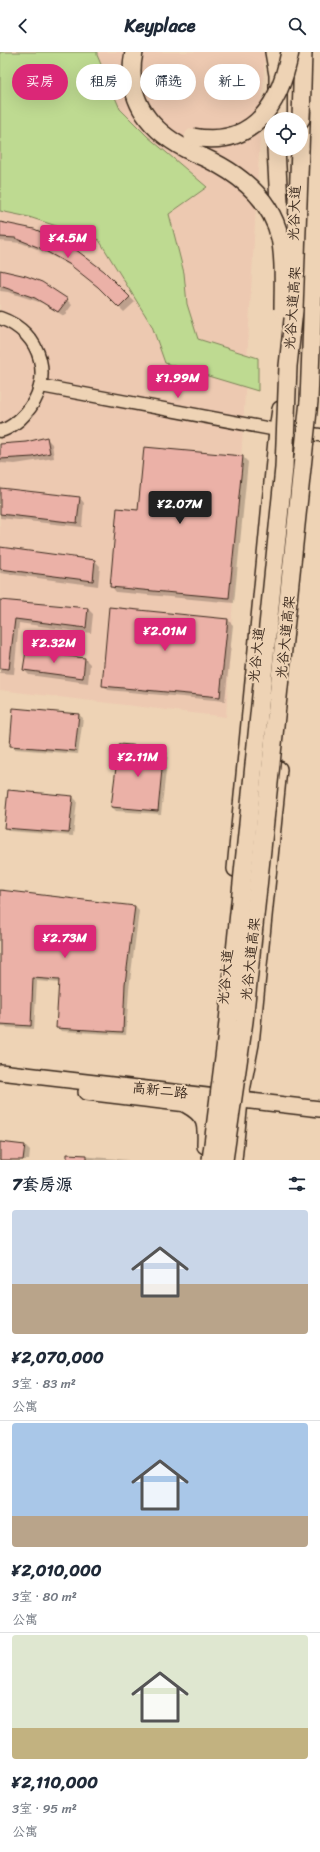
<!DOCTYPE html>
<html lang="zh">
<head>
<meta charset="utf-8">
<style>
	:root { --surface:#fff; --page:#f2f2f3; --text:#1f2937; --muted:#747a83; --line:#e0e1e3; --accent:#db2777 }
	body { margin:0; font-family:Sriracha,"LXGW WenKai TC",sans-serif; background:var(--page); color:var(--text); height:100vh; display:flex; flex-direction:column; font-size:15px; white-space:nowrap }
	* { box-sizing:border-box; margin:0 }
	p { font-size:13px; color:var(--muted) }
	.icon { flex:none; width:22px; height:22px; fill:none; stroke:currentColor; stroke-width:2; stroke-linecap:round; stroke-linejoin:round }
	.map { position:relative; height:1108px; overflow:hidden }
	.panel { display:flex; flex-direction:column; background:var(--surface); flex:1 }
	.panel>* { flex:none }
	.guide { position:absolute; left:12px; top:12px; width:296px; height:36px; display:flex; gap:8px }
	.fabs { position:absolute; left:264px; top:60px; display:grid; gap:8px }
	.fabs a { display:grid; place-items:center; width:44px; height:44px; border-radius:50%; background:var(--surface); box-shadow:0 4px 16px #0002; font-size:20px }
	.price { position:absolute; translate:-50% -34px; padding:0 9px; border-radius:4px; background:var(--accent); color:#fff; font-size:13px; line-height:26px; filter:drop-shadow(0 1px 2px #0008) }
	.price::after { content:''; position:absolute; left:50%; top:24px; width:12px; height:9px; margin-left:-6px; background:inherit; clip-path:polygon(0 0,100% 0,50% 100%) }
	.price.active { background:#222; color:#fff }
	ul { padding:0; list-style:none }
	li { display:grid; align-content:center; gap:8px; height:212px; padding:0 12px }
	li+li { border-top:1px solid var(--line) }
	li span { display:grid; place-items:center; height:124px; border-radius:4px; color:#555 }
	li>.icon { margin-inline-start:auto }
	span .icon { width:72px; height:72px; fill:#fffc; stroke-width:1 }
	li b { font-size:17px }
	h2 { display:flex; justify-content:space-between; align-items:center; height:48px; padding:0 12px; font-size:17px }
	.pill { padding:0 14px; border-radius:18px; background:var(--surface); box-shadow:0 4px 16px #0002; font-size:14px; line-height:36px }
	.pill.active { background:var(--accent); color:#fff }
	header { display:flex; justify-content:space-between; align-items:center; height:52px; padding:0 12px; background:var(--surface); font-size:18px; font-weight:700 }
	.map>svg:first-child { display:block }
</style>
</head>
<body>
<header><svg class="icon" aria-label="back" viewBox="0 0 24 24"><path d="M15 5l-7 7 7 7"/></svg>Keyplace<svg class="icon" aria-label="search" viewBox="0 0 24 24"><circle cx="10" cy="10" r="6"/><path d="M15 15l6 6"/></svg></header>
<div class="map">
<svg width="320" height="1108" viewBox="0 0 320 1108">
	<rect width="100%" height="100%" fill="#eed3b5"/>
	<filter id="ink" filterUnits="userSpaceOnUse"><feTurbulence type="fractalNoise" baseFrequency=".025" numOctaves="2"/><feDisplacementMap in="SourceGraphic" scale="8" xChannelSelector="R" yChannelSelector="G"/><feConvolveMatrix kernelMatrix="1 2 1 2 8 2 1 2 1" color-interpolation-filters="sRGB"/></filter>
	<g filter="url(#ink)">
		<path fill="#edc9b1" d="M0 0H265L226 665 0 638Z"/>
		<path fill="#beda91" stroke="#7c8258" d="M0 0H97V3L120 57 147 84 207 135 169 162 184 221 187 252 198 287 258 306V339L165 311 152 274 99 188 29 165 0 159Z"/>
		<g fill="#0003">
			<path d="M0 171 33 177 67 192 94 211 135 250 124 260 104 240 76 217 47 201 21 191 0 189Z"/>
			<path d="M0 220 67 248 72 253 64 264 42 251 8 240 0 239Z"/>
			<path d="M47 387 52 392 54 406 15 412 0 411V393Z"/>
			<path d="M243 405 248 410 234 551 116 540 111 534 139 459Z"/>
			<path d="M0 437 79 445 84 451 82 475 0 466Z"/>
			<path d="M0 496 95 509 100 514 98 534 0 521Z"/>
			<path d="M0 548 88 557 93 562 91 581 19 571 14 622 0 621Z"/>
			<path d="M228 568 233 573 225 649 108 638 103 633Z"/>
			<path d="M85 607 90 612 88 631 29 623 24 618Z"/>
			<path d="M79 663 83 666 78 702 15 697 11 693Z"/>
			<path d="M164 697 168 701 161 762 116 759 112 755Z"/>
			<path d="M73 745 77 749 73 784 9 779 5 775Z"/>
			<path d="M0 839 135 855 139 859 129 937 126 983 61 979 57 975 60 931 37 929 34 977 0 975Z"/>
			<path d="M0 1091 25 1094 30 1099 29 1108H0Z"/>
			<path d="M68 1103 129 1108H68Z"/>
		</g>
		<g fill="#ebb1a7" stroke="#3b2a1e">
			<path d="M0 170 34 177 67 191 104 219 130 245 119 256 98 235 69 212 40 196 15 186 0 185Z"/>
			<path d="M0 218 26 224 42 230 68 247 58 260 35 246 0 234Z"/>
			<path d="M47 385 50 401 33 405 0 407V392L26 390Z"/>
			<path d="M144 395 243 404 229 546 110 535 117 456 138 458Z"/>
			<path d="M0 436 80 445 77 471 0 462Z"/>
			<path d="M0 495 95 508 93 529 0 517Z"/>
			<path d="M0 548 88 556 86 576 15 567 9 617 0 616Z"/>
			<path d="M109 555 228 567 220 645 102 634Z"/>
			<path d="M26 599 85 606 83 626 23 618Z"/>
			<path d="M13 656 79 662 75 699 10 694Z"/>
			<path d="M119 692 164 696 158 759 111 755Z"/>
			<path d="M8 738 73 744 69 781 4 776Z"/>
			<path d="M0 838 135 854 125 932 123 980 56 976 59 928 33 926 31 974 0 972Z"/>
			<path d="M0 1090 25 1093 23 1108H0Z"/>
			<path d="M67 1102 87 1103V1108H67Z"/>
		</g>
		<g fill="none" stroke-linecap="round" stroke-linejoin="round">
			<defs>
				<g id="minor">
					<path d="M0 266C43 281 55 329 25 362 19 369 9 377 0 379"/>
					<path d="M41 334 277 378 320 383"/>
				</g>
				<g id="major">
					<path d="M235 817 277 378 280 357"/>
					<path d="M0 1020 320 1057"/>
					<path d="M86 1040 229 1057"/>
					<path d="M186 1053C206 1064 206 1072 205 1094"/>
					<path d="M234 1108 240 1049 251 992 279 717"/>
				</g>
				<g id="highway">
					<path d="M134 0C124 49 151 81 194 101"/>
					<path d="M274 0 278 23V67"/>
					<path d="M301 67 303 0"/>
					<path d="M276 97 279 151 294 194"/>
				</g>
			</defs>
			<use href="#minor" stroke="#3b2a1e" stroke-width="15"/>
			<use href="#major" stroke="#3b2a1e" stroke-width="18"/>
			<use href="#highway" stroke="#3b2a1e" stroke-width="20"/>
			<use href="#minor" stroke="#eed3b5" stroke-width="12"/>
			<use href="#major" stroke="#eed3b5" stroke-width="15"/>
			<use href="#highway" stroke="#eed3b5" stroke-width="17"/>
			<defs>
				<g id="highway-bridge">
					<path d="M193 85C253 96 280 53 290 0"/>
					<path d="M194 101C233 117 270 142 280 186 285 209 283 234 283 257"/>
					<path d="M211 1108 226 989 284 416 288 314 294 258 300 97"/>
					<path d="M224 1108 244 969 309 349 320 59"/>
				</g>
			</defs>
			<use href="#highway-bridge" stroke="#3b2a1e" stroke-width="20" stroke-linecap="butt"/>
			<use href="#highway-bridge" stroke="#eed3b5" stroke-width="17"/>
		</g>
	</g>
	<g text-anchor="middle" stroke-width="4" stroke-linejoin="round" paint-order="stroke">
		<g font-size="14" fill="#3b2a1e" stroke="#eed3b5">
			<text transform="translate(294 161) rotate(-88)" y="5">光谷大道</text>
			<text transform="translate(292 256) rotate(-86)" y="5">光谷大道高架</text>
			<text transform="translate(285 585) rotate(-84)" y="5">光谷大道高架</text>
			<text transform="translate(256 603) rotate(-84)" y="5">光谷大道</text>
			<text transform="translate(250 907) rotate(-84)" y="5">光谷大道高架</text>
			<text transform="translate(225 925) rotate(-85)" y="5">光谷大道</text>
			<text transform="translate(160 1038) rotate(6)" y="5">高新二路</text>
		</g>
	</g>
</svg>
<div class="fabs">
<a><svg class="icon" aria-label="locate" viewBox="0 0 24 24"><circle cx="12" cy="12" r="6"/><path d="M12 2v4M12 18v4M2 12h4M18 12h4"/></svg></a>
</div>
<b class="price" style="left:68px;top:207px">¥4.5M</b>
<b class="price" style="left:178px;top:347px">¥1.99M</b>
<b class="price active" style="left:180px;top:473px">¥2.07M</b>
<b class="price" style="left:165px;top:600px">¥2.01M</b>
<b class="price" style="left:54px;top:612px">¥2.32M</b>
<b class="price" style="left:138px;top:726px">¥2.11M</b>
<b class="price" style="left:65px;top:907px">¥2.73M</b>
<div class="guide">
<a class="pill active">买房</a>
<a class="pill">租房</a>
<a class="pill">筛选</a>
<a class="pill">新上</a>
</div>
</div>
<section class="panel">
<h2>7套房源<svg class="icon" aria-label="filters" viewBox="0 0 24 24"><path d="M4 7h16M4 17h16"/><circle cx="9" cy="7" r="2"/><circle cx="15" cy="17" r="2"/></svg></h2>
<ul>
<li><span style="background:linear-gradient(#c9d6e8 60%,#b9a48a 0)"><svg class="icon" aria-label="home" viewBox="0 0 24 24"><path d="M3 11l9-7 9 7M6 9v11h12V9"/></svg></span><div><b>¥2,070,000</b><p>3室 · 83 m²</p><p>公寓</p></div></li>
<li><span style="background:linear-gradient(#a9c7e8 75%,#b9a48a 0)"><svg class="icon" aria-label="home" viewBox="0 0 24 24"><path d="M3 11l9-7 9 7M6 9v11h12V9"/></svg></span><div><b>¥2,010,000</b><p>3室 · 80 m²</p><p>公寓</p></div></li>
<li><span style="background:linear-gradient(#dfe7d0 75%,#c2b280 0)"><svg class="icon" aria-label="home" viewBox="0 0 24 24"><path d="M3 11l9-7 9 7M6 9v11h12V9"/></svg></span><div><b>¥2,110,000</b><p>3室 · 95 m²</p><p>公寓</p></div></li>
</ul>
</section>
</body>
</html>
